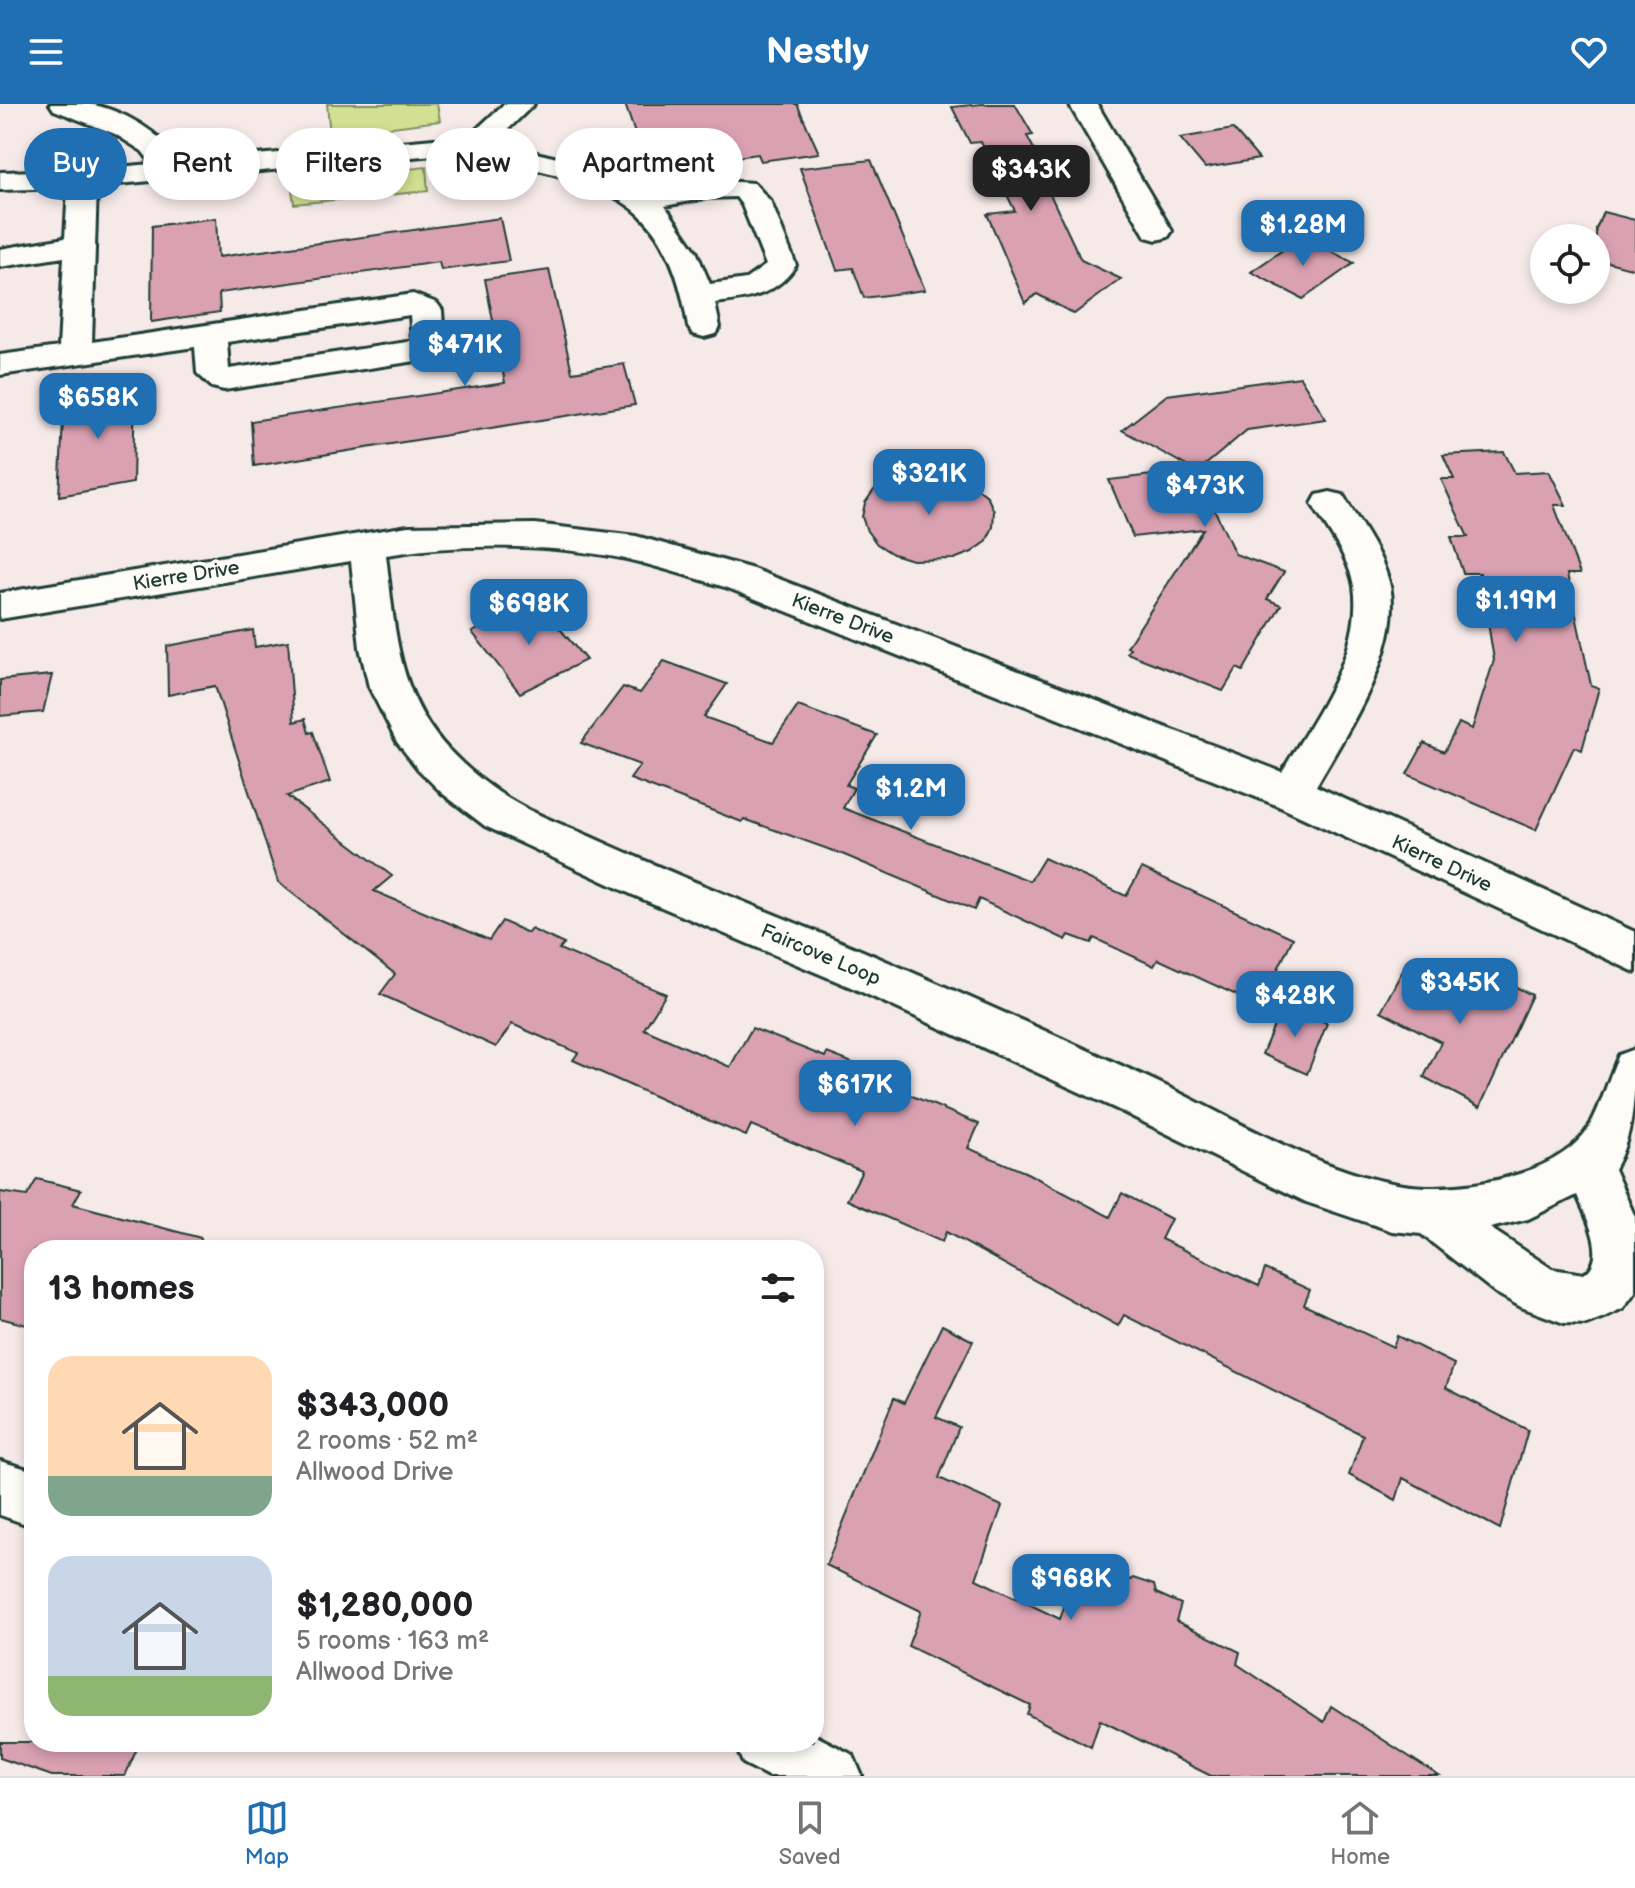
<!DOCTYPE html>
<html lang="en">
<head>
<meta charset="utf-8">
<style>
	:root { --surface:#fff; --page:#f2f2f2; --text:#202124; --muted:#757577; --line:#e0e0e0; --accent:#1f6fb2 }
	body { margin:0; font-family:"Balsamiq Sans",sans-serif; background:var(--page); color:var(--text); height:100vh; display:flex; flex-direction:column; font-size:30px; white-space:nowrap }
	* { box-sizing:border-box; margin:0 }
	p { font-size:26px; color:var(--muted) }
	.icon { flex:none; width:44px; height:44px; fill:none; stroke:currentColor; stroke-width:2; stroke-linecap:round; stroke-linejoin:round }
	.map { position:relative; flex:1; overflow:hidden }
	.sheet { position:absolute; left:24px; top:1136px; width:800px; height:512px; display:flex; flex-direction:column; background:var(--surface); border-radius:32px; box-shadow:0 4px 12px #0003 }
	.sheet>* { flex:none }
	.hud { position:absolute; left:24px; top:24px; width:800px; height:72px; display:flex; gap:16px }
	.controls { position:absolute; left:1530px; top:120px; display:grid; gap:16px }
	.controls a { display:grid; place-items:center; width:80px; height:80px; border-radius:50%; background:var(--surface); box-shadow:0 4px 12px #0003; font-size:40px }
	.price { position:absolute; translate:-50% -68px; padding:0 18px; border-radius:16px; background:var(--accent); color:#fff; font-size:26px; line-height:52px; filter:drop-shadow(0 2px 4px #0008) }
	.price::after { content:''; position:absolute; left:50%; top:48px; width:24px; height:18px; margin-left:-12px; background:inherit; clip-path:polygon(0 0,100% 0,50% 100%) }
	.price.active { background:#222; color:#fff }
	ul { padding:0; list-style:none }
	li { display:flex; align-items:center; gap:24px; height:200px; padding:0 24px }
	li span { display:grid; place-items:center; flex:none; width:224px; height:160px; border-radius:24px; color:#555 }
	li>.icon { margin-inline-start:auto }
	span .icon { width:96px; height:96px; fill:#fffc; stroke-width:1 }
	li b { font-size:34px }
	h2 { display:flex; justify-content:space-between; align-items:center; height:96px; padding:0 24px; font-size:34px }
	.chip { padding:0 28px; border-radius:36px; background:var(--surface); box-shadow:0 4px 12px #0003; font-size:28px; line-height:72px }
	.chip.active { background:var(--accent); color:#fff }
	header { display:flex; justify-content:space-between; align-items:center; height:104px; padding:0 24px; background:var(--accent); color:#fff; font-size:36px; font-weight:700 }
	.tabs { display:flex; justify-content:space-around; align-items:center; height:112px; border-top:2px solid var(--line); background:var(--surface); font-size:22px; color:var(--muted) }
	.tabs a { display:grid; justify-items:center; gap:4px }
	.tabs .active { color:var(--accent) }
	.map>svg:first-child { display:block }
</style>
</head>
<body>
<header><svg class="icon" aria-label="menu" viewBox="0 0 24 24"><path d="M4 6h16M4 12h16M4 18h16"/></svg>Nestly<svg class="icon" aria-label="heart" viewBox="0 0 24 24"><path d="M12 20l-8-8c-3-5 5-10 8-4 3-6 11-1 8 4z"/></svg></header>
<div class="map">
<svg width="1635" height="1672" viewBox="0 0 1635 1672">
	<rect width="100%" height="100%" fill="#f6eae9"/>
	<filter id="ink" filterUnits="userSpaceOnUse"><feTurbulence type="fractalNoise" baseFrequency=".0125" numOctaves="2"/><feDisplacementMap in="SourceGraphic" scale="16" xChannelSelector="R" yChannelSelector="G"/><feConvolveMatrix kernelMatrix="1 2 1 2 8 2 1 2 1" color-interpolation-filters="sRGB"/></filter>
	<g filter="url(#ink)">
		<g fill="#d3df92" stroke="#798e63" stroke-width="2">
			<path d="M327 0H437L440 17 330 31Z"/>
			<path d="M426 63 428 87 294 100 291 78Z"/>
		</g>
		<g fill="#daa1b2" stroke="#1f3d34" stroke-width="2">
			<path d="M625 0H797L819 49 761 57 758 50 647 65Z"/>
			<path d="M981 0H1015L1033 31 1027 32 1052 79 1049 80 1053 87 1049 88 1081 156 1121 175 1074 210 1037 190 1025 199 987 110 1015 107 981 38 970 39 952 3Z"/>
			<path d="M1233 25 1259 55 1205 64 1180 34Z"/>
			<path d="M871 56 925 186 864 194 853 164 837 166 800 64Z"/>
			<path d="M1603 108 1635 116V165L1596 155V125Z"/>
			<path d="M216 114 218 153 500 114 509 157 441 166 439 158 219 189 220 208 151 218 152 122Z"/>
			<path d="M1308 136 1354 159 1303 195 1251 168 1290 141 1295 143Z"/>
			<path d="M549 166 572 268 624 260 635 301 254 362 251 317 505 279 485 175Z"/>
			<path d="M1300 273 1326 315 1247 326 1197 368 1235 450 1284 468 1267 495 1281 501 1243 567 1237 564 1223 587 1127 549 1130 544 1127 543 1203 425 1133 433 1109 376 1194 366 1122 326 1167 291Z"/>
			<path d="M135 279 133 379 59 392 64 296 101 290V284Z"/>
			<path d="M1504 348 1515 369 1549 367 1566 401H1554L1580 470H1567L1591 581 1599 584 1582 646 1574 643 1536 726 1407 670 1424 639 1444 648 1459 619 1472 625 1494 556 1480 469H1463L1451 433H1468L1441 375H1454L1443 351Z"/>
			<path d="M931 368 953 372 972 380 987 392 994 407 993 423 986 438 972 448 954 455 912 456 893 450 877 440 867 427 862 413 865 399 874 386 889 376 909 369Z"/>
			<path d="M537 497 586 556 520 589 472 528Z"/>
			<path d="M253 526 255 543 288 537 294 618 305 615 309 629 313 628 330 678 287 692 392 772 374 787 489 836 502 817 528 829 531 825 564 840 559 845 666 890 644 925 730 963 752 924 825 953 827 949 858 961 855 968 979 1020 968 1044 1027 1069 1110 1113 1122 1089 1171 1115 1161 1135 1259 1182 1265 1165 1310 1186 1304 1201 1393 1243 1397 1232 1454 1260 1446 1284 1528 1326 1500 1425 1403 1374 1396 1396 1349 1371 1363 1331 1124 1211 1118 1222 946 1128 942 1138 847 1096 862 1067 751 1021 746 1032 703 1014 573 956 578 949 512 920 496 943 380 890 395 870 278 778 215 582 168 591 167 542Z"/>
			<path d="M664 557 727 580 704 613 773 638 798 602 877 631 846 681 854 684 843 704 1030 777 1044 754 1126 792 1142 764 1293 834 1260 902 1158 855 1154 862 1094 834 1091 839 1069 831 1066 836 979 795 974 806 842 750 744 715 742 718 630 675 640 661 581 639 623 583 640 589Z"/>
			<path d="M52 571 43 608 0 612V576Z"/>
			<path d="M1407 858 1467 888 1478 864 1532 891 1480 1003 1424 973 1441 938 1381 907Z"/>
			<path d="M1283 900 1327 919 1307 970 1262 950Z"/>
			<path d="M37 1075 81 1086 73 1100 201 1134 200 1146H34V1223L0 1214V1088L27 1092Z"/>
			<path d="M942 1221 973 1237 936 1313 959 1323 939 1374 1002 1402 976 1475 1060 1515 1081 1452 1130 1476 1133 1474 1154 1481 1156 1489 1181 1500 1176 1517 1240 1548 1237 1560 1324 1618 1331 1602 1439 1672H1211L1100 1616 1091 1643 1027 1610 1030 1601 908 1542 921 1507 826 1461 894 1294 904 1299Z"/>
			<path d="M0 1638H140L125 1672H52L0 1654Z"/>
		</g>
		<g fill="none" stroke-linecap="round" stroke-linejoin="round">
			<defs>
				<g id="minor">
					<path d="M50 0C63 0 77 0 89 0 123 6 161 28 180 58L434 35 465 36 504 0H534L494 39 574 58 648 88 706 76 754 79 771 98 796 161C777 191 749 195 715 199L720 223 715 230 704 233 693 230 688 223C682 183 670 140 640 111 598 71 490 54 434 51L97 82 92 238 413 190 437 199 442 206 444 240 439 247 416 257 224 286 212 283 197 269 195 243 0 271V251L59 243 64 153 0 163V145L65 134 68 84 0 86V68L83 66 152 60 142 47 115 30 54 6ZM736 93 742 101 766 161 746 175 710 180 696 147 665 102 706 94ZM410 211 412 236 407 238 229 265 227 238Z"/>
					<path d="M1069 0H1097L1172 127 1168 133 1157 136 1146 133Z"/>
					<path d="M1330 388 1343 391C1359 419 1381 447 1389 478 1406 541 1346 629 1316 682L1635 828V868L1276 701 728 484C699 475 669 466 639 458 564 440 463 438 386 451 395 523 396 590 449 646 468 666 491 685 516 699 542 714 572 724 600 737 695 780 791 816 886 857 976 896 1066 936 1155 977 1234 1014 1342 1082 1428 1083 1478 1084 1561 1069 1589 1023 1602 1001 1608 974 1619 951L1635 945C1635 988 1635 1030 1614 1065L1635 1113V1188L1623 1204 1604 1213 1586 1220 1564 1219 1521 1203 1496 1189 1421 1130 1392 1127 1306 1098 1121 1007 853 884 633 791 485 722 442 689 418 665 397 638 369 583 360 544 351 457 0 515V489L408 422 535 420 636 432 753 465 1282 668C1313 615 1364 548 1354 482 1349 453 1327 425 1312 400L1317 391ZM1577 1091C1586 1113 1609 1154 1584 1170L1552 1165 1490 1124 1528 1115Z"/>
					<path d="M0 1357 34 1367V1423L0 1411Z"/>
					<path d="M814 1631 853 1651 862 1672H768L743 1659 734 1638H814Z"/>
				</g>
			</defs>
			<use href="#minor" stroke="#1f3d34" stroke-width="6"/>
			<use href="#minor" fill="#fdfcf7" fill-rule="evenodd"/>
		</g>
	</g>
	<g text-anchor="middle" stroke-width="7" stroke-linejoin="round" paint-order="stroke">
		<g font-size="20" fill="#1f3d34" stroke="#fdfcf7">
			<text transform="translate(186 471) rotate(-9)" y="7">Kierre Drive</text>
			<text transform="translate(843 514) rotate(21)" y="7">Kierre Drive</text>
			<text transform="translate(1442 759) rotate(25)" y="7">Kierre Drive</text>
			<text transform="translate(821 850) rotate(23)" y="7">Faircove Loop</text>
		</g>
	</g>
</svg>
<div class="controls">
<a><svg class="icon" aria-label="locate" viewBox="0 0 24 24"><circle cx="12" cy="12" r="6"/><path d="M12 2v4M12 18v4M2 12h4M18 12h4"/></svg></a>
</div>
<b class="price active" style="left:1031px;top:109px">$343K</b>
<b class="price" style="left:1303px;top:164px">$1.28M</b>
<b class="price" style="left:465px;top:284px">$471K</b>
<b class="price" style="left:98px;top:337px">$658K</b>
<b class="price" style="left:929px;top:413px">$321K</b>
<b class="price" style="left:1205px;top:425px">$473K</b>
<b class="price" style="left:1516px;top:540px">$1.19M</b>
<b class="price" style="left:529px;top:543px">$698K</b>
<b class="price" style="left:911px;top:728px">$1.2M</b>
<b class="price" style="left:1460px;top:922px">$345K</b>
<b class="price" style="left:1295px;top:935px">$428K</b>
<b class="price" style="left:855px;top:1024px">$617K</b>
<b class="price" style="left:1071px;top:1518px">$968K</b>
<div class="hud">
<a class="chip active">Buy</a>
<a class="chip">Rent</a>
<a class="chip">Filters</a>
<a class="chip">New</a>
<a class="chip">Apartment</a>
</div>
<section class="sheet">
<h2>13 homes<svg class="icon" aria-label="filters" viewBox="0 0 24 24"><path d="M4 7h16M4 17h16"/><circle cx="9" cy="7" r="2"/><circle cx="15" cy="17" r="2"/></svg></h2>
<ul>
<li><span style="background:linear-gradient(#ffd9b3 75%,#7fa58c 0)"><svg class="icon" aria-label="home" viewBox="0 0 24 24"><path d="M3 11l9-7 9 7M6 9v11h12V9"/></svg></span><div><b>$343,000</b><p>2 rooms · 52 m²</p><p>Allwood Drive</p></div></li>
<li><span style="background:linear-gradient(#c9d6e8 75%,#8fb573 0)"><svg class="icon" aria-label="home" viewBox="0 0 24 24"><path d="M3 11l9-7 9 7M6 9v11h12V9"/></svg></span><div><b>$1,280,000</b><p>5 rooms · 163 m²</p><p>Allwood Drive</p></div></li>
</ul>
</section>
</div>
<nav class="tabs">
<a class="active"><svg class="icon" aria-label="map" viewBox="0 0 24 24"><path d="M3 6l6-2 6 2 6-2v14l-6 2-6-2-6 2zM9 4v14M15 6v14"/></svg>Map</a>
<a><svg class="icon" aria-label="saved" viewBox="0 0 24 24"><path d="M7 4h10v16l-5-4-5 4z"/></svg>Saved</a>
<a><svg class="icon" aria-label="home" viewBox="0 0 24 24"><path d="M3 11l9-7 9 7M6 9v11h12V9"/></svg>Home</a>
</nav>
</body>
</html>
